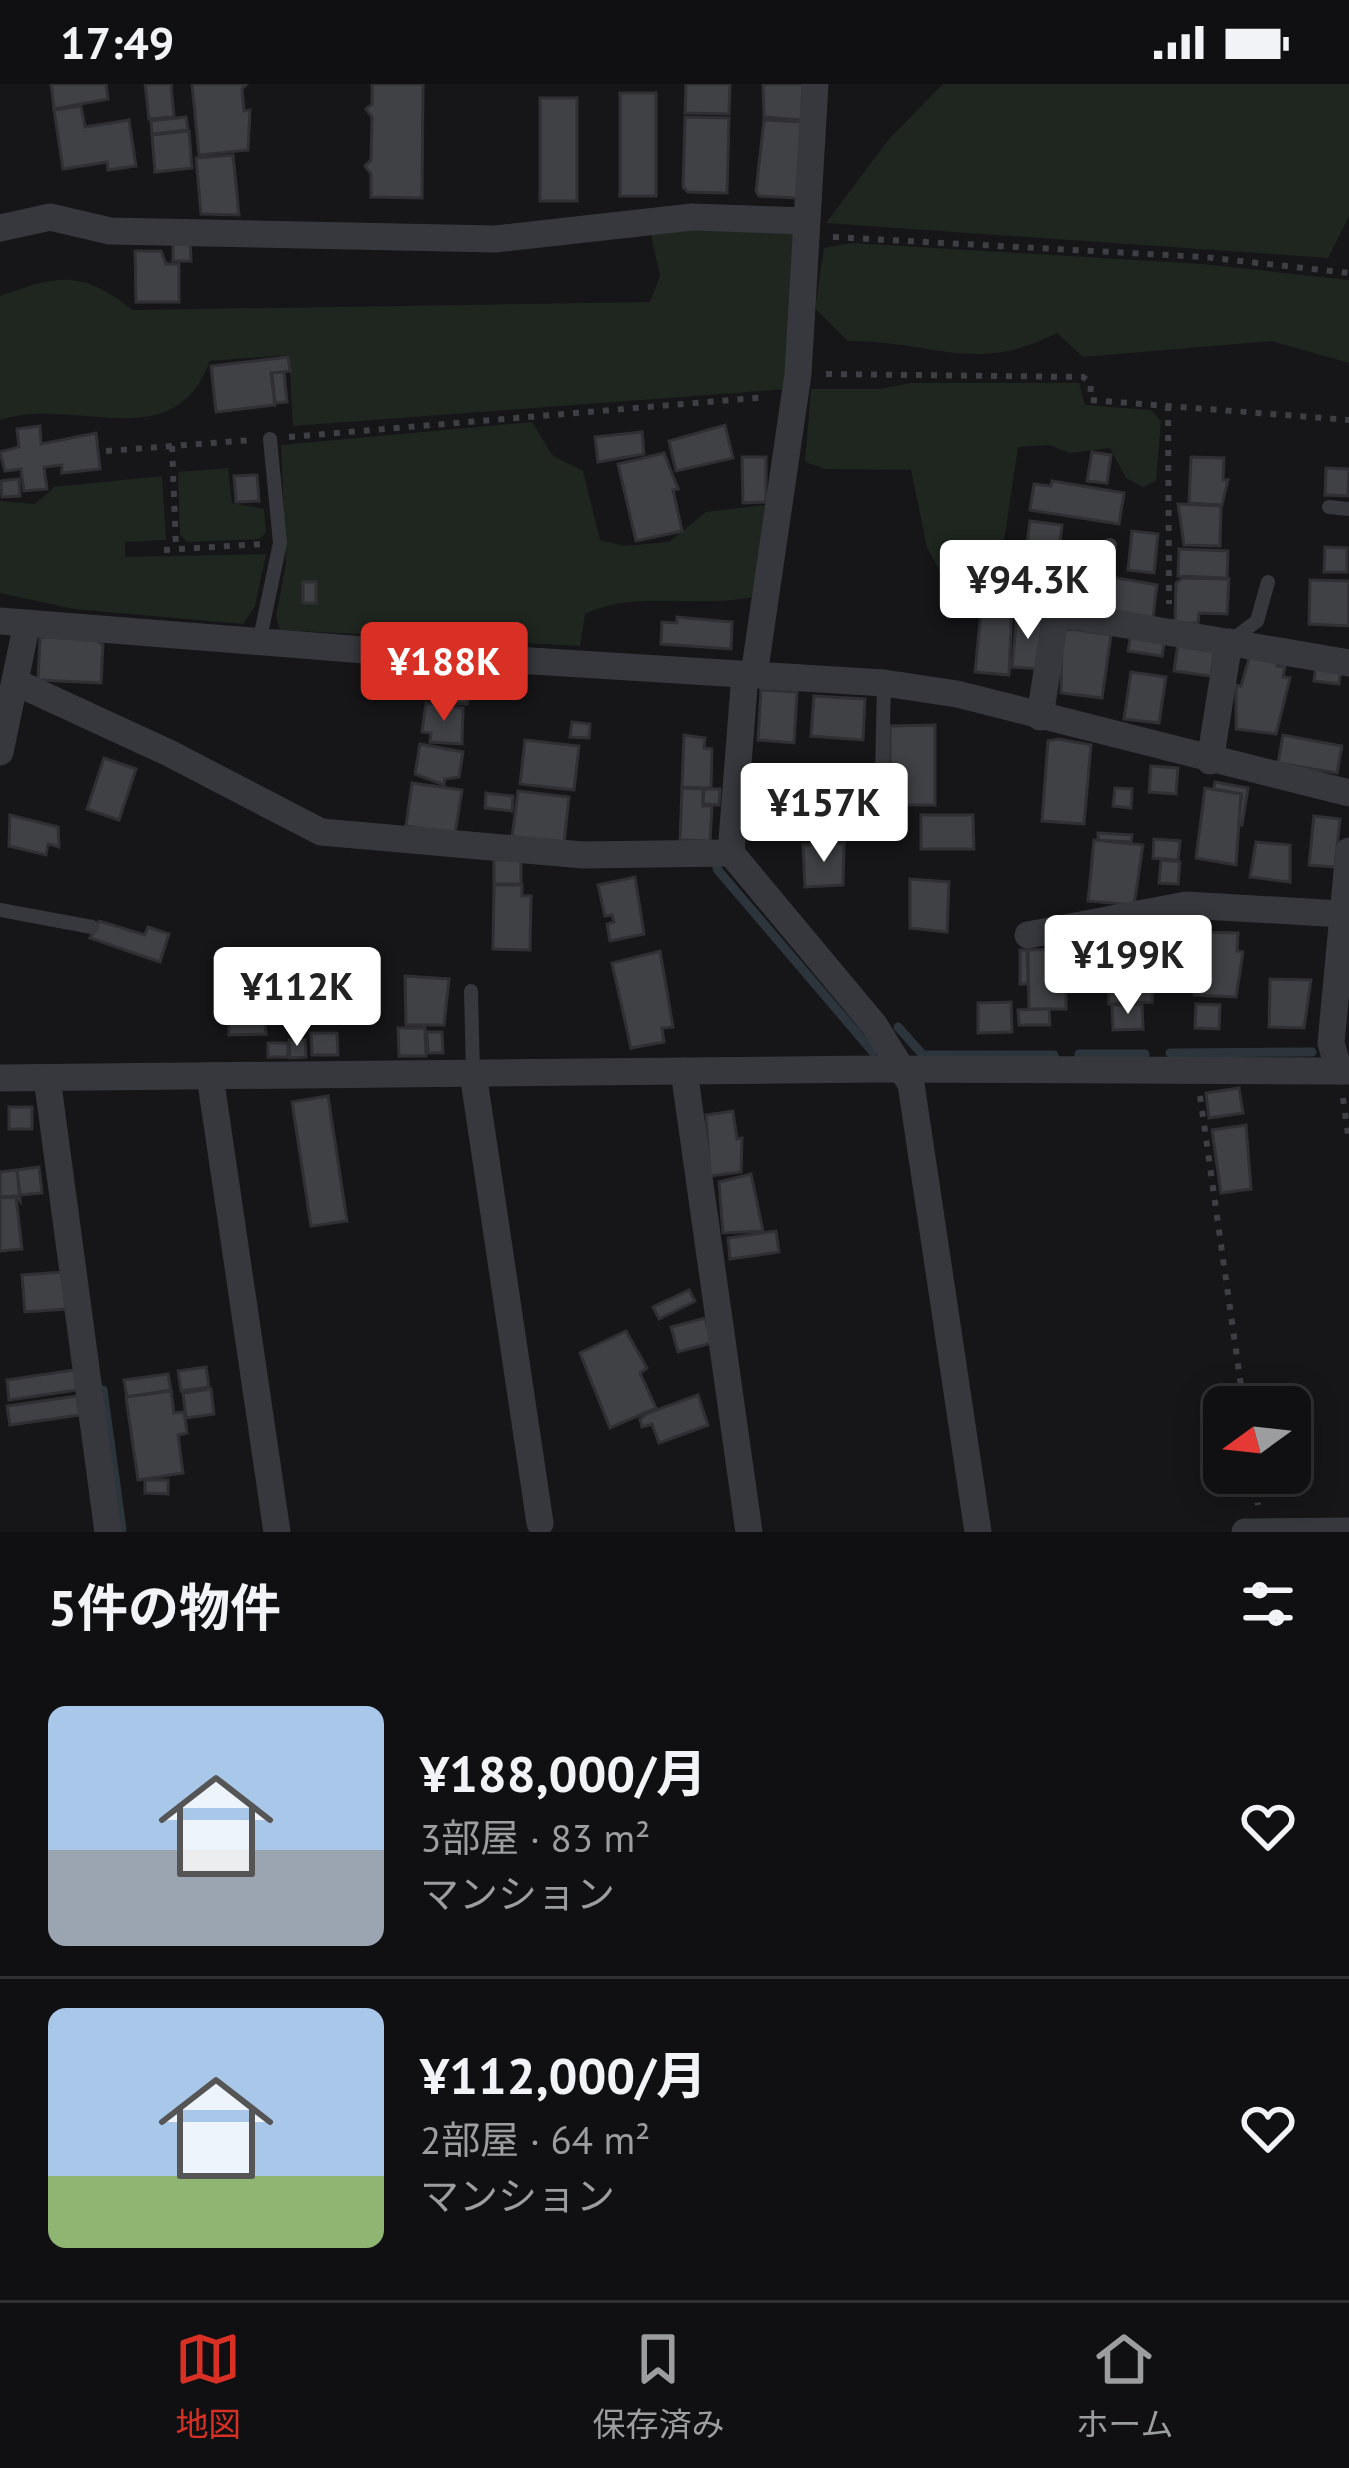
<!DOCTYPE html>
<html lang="ja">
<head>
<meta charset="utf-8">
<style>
	:root { --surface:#101012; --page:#1e1e20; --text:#f1f3f6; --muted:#9c9d9f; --line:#303032; --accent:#d93025 }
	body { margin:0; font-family:"PT Sans","Noto Sans JP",sans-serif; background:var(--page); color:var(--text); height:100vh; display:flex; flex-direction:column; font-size:45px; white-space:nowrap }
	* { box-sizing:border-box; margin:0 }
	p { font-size:39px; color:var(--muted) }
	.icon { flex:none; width:66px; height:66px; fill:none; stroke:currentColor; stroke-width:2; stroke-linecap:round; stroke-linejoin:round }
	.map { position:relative; height:1448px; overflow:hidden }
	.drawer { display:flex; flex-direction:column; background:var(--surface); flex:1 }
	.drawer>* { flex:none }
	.needle { width:78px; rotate:255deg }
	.fabs { position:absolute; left:1203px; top:1302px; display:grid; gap:24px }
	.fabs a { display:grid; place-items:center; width:108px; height:108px; border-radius:18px; background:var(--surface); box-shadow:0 6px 30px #0003,0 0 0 3px var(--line); font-size:60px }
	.price { position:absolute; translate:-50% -102px; padding:0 27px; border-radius:12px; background:#fff; color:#222; font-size:39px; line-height:78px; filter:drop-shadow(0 3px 6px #0008) }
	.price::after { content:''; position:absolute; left:50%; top:72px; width:36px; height:27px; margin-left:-18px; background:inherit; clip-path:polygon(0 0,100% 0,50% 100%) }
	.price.active { background:var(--accent); color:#fff }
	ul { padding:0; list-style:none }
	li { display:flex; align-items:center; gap:36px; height:300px; padding:0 48px }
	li+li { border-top:3px solid var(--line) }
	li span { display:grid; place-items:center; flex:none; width:336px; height:240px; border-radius:18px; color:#555 }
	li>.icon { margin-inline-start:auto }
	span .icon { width:144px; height:144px; fill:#fffc; stroke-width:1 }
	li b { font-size:51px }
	h2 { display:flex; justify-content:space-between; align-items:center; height:144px; padding:0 48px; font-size:51px }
	.status { display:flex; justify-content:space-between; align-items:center; height:84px; padding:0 60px; background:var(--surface); direction:ltr }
	.status svg { height:33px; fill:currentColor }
	.menu { display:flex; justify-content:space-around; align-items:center; height:168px; border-top:3px solid var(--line); background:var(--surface); font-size:33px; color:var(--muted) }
	.menu a { display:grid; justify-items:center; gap:6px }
	.menu .active { color:var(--accent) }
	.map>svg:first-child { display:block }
</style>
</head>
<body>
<div class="status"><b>17:49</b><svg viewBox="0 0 49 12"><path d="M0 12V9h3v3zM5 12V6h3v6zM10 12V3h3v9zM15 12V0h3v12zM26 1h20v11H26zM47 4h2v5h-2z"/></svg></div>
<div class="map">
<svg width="1349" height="1448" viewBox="0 0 1349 1448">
	<rect width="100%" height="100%" fill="#161618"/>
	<g fill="#1e261f">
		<path d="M943 0H1349V132L1328 174 826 139 889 55Z"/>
		<path d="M799 144 788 305 293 342 289 271 210 277C173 376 76 311 0 336V212C58 191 81 185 133 226L650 218 660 192 650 146Z"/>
		<path d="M852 159 1202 180 1349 196V279L1271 257 1083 273 1057 249C974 291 935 257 848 257L815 224 824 164Z"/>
		<path d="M910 299H1079L1085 321 1151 326 1161 337 1156 397 1143 403 1126 394 1110 364 1070 369 1049 361 1018 363 999 490 962 497 941 490 927 463 911 386 825 385 805 378 811 305H881Z"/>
		<path d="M532 338 553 372 583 387 600 456 625 462 669 458 706 428 765 421 770 431 757 512C702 526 635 505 585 530L580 562 280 546 276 533 286 479 281 361Z"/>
		<path d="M228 384 232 419 264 425 266 449 259 455 187 458 180 451 178 388Z"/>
		<path d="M162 392 166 456 125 458V473L266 470 255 522 243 540 74 525 0 509V417L35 420 54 403Z"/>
	</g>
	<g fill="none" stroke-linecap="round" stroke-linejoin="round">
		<g stroke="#2c353c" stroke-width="9">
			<path d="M717 785 873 968"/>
			<path d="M898 943 923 971H1054"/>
			<path d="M1170 969 1312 968"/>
			<path d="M1079 970H1145"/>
			<path d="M103 1306 122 1445"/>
		</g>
	</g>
	<g fill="#404145" stroke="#303034" stroke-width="3">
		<path d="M51 0H106L108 15 54 25Z"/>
		<path d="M145 0H171L174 33 149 35Z"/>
		<path d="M192 0H247L242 5 244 27 250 26 248 66 199 71Z"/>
		<path d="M372 0H423L422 114 371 113V90L365 82 371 76 372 33 366 25 372 20Z"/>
		<path d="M686 0H730L729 30 685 29Z"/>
		<path d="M763 0H805L802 36 764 33Z"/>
		<rect x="620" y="9" width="36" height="103"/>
		<rect x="540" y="14" width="37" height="103"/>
		<path d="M81 22 85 43 129 36 136 82 108 86 107 78 63 85 54 26Z"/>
		<path d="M186 33 188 46 152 50 151 37Z"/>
		<path d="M685 33 729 34 727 109 688 108 683 103Z"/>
		<path d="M764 36 803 38 797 114 759 112 756 107Z"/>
		<path d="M189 47 192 84 155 88 152 51Z"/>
		<path d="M233 71 239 131 201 130 196 74Z"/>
		<path d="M173 153H190L191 177H173Z"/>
		<path d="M135 167H161L166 180H179V218H136Z"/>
		<path d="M288 273 290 287 271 289 275 321 216 328 211 282Z"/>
		<path d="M284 288 287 318 275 319 272 289Z"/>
		<path d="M725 341 733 374 676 387 669 357Z"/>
		<path d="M40 342 41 360 96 349 100 385 62 389V381L44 383 47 405 24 407 21 385 5 387 0 368 19 363 17 345Z"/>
		<path d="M642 348 644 370 598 378 595 353Z"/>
		<path d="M1092 368 1111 371 1107 399 1087 397Z"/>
		<path d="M664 369 678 405 673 406 682 447 636 457 618 380Z"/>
		<path d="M742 373H766V418L743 419Z"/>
		<path d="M1191 373 1224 374 1223 396H1228L1222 421 1189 419Z"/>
		<path d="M1326 384 1349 385 1348 412 1325 411Z"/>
		<path d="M257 391 259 417 236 418 234 392Z"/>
		<path d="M19 395 20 412 2 413 1 397Z"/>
		<path d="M1052 397 1124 409 1119 440 1030 426 1034 400 1051 402Z"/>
		<path d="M1178 420 1221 422 1220 462 1184 461Z"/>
		<path d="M1030 437 1062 441 1053 514 1020 510Z"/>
		<path d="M1132 447 1158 450 1154 489 1128 486Z"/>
		<path d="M1325 463 1347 464V488H1324Z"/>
		<path d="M1179 465 1228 467 1227 494 1178 492Z"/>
		<path d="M1100 491 1157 501 1153 534 1083 525 1085 513 1098 514Z"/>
		<path d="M1183 494 1229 495 1227 530 1199 529 1198 539H1175L1176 499Z"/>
		<path d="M1310 496 1349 497V542L1309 540Z"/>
		<rect x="303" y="498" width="13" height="21"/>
		<path d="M984 498 1013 501 1009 591 975 588Z"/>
		<path d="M1017 531 1044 534 1039 585 1012 583Z"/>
		<path d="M677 533 732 538 731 565 661 560 662 538 677 539Z"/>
		<path d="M1072 545 1111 551 1102 614 1061 609 1062 547Z"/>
		<path d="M1131 550 1165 555 1162 572 1128 567Z"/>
		<path d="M40 553 96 555 103 561 101 599 38 596Z"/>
		<path d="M1178 560 1215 565 1211 592 1174 587Z"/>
		<path d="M1250 571 1278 575 1277 582 1285 583 1283 593 1290 594 1276 650 1236 645V601L1241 602Z"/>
		<path d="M434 581 476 590 467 620 433 618Z"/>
		<path d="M1316 581 1341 584 1339 600 1314 597Z"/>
		<path d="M1131 588 1166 593 1159 639 1124 635Z"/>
		<path d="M761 606 797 608 794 659 758 656Z"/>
		<path d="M814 612 865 615 863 656 811 652Z"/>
		<path d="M426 619 463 624 462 660 430 658 431 649 422 648Z"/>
		<path d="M572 638 590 640 589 654 570 653Z"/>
		<path d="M935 641V721H890V642Z"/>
		<path d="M684 651 705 654 704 664 712 665 711 704 682 703Z"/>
		<path d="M1283 651 1342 662 1337 689 1278 679Z"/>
		<path d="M1058 655 1091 661 1084 740 1042 737 1048 657Z"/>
		<path d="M525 656 579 662 574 706 520 700Z"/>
		<path d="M420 660 463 668 459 693 445 695 444 701 415 690Z"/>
		<path d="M104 674 136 685 119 736 87 725Z"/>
		<path d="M1151 682 1178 684 1176 710 1149 708Z"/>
		<path d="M1215 698 1248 704 1242 741H1237L1242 710 1214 705Z"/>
		<path d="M412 699 462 706 455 750 406 742Z"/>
		<path d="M682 704 703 705V722H712L710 757 680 756Z"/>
		<path d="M1115 704 1132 705 1131 724 1113 722Z"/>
		<path d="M1205 704 1241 710 1236 781 1196 774Z"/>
		<path d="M704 705H720L719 721 703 720Z"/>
		<path d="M518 707 569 713 564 759 512 753Z"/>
		<path d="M486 709 513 712 512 727 485 724Z"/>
		<path d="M754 729H775L774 754 753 753Z"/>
		<path d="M10 731 58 743 59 763 48 760 46 771 9 762Z"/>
		<path d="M921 731H973L974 765H921Z"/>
		<path d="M1314 732 1340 735 1335 783 1309 781Z"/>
		<path d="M1098 749 1132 751 1131 758 1098 756Z"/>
		<path d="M1154 755 1180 757 1178 776 1153 774Z"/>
		<path d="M1094 756 1143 761 1134 821 1088 817Z"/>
		<path d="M1256 758 1290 761V798L1250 793Z"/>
		<path d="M844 759 843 801 805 803 803 761Z"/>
		<rect x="494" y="775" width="27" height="25"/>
		<path d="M1161 776 1180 778 1178 800 1159 799Z"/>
		<path d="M635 793 644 850 610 857 607 840 614 838 612 831 605 832 598 801Z"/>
		<path d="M910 795 949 798 947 848 910 844Z"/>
		<path d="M494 801H522V812H531L530 866 493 865Z"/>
		<path d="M99 837 145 851 148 843 169 850 160 878 90 854Z"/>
		<path d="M1198 848 1238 849 1237 867 1243 868 1236 913 1194 911Z"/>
		<path d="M1149 850 1150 883 1155 882 1152 918 1109 920 1106 852Z"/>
		<path d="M1066 865V925H1029L1028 866Z"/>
		<path d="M1020 866H1027L1028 900H1020Z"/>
		<path d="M660 867 673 943 662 944 664 958 631 964 612 879Z"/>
		<path d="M276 870 277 889H264L260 900 266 950 229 951 228 886H236L235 871Z"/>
		<path d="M405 892 449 895 444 941H406Z"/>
		<path d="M1270 895 1311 896 1304 944 1269 943Z"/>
		<path d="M1011 918 1012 948 978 949V919Z"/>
		<path d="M1142 920 1143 945 1113 946 1112 921Z"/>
		<path d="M1196 920 1220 921 1219 945 1195 944Z"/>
		<path d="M1049 925 1050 941H1019L1018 926Z"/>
		<path d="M398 944H425L426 972H399Z"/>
		<path d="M427 948H442L443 969H428Z"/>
		<path d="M311 949H337L338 971H312Z"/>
		<path d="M289 956H305L306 973 290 974Z"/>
		<rect x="268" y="959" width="20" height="14"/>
		<path d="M1239 1004 1243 1029 1209 1034 1206 1009Z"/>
		<path d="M328 1012 347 1137 311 1142 292 1018Z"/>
		<rect x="9" y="1023" width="23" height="22"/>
		<path d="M733 1027 737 1055 742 1054 741 1088 710 1092 706 1031Z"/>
		<path d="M1246 1041 1251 1105 1221 1109 1212 1046Z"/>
		<path d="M39 1083 42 1109 20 1111 17 1086Z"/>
		<path d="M17 1086 20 1117 16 1112 0 1113V1088Z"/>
		<path d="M751 1090 763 1147 723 1149 719 1098Z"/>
		<path d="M16 1113 22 1165 0 1167V1114Z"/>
		<path d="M776 1147 779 1168 730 1175 728 1154Z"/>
		<path d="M63 1188 66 1225 25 1228 22 1191Z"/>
		<path d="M689 1206 695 1217 659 1235 653 1223Z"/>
		<path d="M705 1234 712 1259 678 1268 671 1243Z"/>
		<path d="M626 1247 647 1284 640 1289 656 1324 610 1344 580 1269Z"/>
		<path d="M206 1283 209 1303 181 1307 178 1287Z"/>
		<path d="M74 1286 77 1306 9 1316 7 1296Z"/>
		<path d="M168 1290 171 1306 127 1313 124 1296Z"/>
		<path d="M211 1305 214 1330 186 1334 183 1309Z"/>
		<path d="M171 1307 174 1329 184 1328 187 1349 178 1351 183 1389 138 1396 126 1313Z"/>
		<path d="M698 1311 708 1341 659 1359 652 1340 642 1343 640 1335 648 1329Z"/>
		<path d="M77 1312 80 1331 10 1341 7 1322Z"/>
		<path d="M145 1396H168V1410L145 1409Z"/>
	</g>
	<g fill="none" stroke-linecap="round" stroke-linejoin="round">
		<g stroke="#3d3f44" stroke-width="6" stroke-dasharray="6 9" stroke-linecap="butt">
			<path d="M833 153 1204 173 1349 189"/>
			<path d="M826 290 1083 293 1091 299 1090 316 1349 336"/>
			<path d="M1168 321 1169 520"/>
			<path d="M289 353 766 313"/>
			<path d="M172 362 176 465"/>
			<path d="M106 367 252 356"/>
			<path d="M164 466 262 460"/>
			<path d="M1200 1012 1244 1323"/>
			<path d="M1343 1014 1349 1058"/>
			<path d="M1253 1389 1258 1421"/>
		</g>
		<g stroke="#37383d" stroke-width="14">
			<path d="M1329 423 1349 425"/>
			<path d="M1056 529 1070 493 1110 461"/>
			<path d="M1229 558 1257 537 1268 498"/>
			<path d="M259 559 280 459 270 355"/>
			<path d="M881 739 884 599"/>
			<path d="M0 826 92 843"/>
			<path d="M471 907 473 989"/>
		</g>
		<g stroke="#37383d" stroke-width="27">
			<path d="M0 144 50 133 110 147 495 155 692 133 806 137"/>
			<path d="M0 537 402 569 884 599 957 610 1349 709"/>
			<path d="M745 590 731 769 875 942 911 1000 978 1448"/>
			<path d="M754 591 798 290 815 0"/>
			<path d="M15 598 169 669 321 748 583 771 731 769"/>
			<path d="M1040 633 1056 529 1349 579"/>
			<path d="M0 668 27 539"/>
			<path d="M1210 677 1229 558"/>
			<path d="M1028 851 1186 821 1342 830"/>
			<path d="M684 987 749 1448"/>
			<path d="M1339 987 1331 959 1349 767"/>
			<path d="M473 989 540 1439"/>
			<path d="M210 992 277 1448"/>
			<path d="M0 994 875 985 1349 987"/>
			<path d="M47 994 108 1448"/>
			<path d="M1245 1448 1349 1447"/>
		</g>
	</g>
</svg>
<div class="fabs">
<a><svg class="needle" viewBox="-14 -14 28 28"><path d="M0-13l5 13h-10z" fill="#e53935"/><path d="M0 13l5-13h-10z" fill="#9c9d9f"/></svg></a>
</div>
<b class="price" style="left:1028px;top:558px">¥94.3K</b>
<b class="price active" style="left:444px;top:640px">¥188K</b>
<b class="price" style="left:824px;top:781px">¥157K</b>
<b class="price" style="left:1128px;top:933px">¥199K</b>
<b class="price" style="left:297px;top:965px">¥112K</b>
</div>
<section class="drawer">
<h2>5件の物件<svg class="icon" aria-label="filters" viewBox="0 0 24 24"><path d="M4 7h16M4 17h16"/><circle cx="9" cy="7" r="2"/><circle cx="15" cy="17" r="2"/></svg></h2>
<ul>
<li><span style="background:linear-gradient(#a9c7e8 60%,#9aa5b1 0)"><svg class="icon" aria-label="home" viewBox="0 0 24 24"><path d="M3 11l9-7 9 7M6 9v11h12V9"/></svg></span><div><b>¥188,000/月</b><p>3部屋 · 83 m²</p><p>マンション</p></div><svg class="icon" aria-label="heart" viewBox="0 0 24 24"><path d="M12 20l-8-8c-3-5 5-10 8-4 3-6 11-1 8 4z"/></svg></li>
<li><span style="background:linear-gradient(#a9c7e8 70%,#8fb573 0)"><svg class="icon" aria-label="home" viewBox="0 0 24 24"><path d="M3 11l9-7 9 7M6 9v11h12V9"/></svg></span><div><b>¥112,000/月</b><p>2部屋 · 64 m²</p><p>マンション</p></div><svg class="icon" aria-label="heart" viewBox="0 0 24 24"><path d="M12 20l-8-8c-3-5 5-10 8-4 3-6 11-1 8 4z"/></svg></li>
</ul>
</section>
<nav class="menu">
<a class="active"><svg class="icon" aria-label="map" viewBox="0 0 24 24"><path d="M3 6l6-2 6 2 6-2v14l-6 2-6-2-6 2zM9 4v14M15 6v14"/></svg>地図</a>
<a><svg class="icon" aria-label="saved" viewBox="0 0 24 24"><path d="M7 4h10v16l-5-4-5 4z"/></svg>保存済み</a>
<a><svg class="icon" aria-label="home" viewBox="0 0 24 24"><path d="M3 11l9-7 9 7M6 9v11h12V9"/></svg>ホーム</a>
</nav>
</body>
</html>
